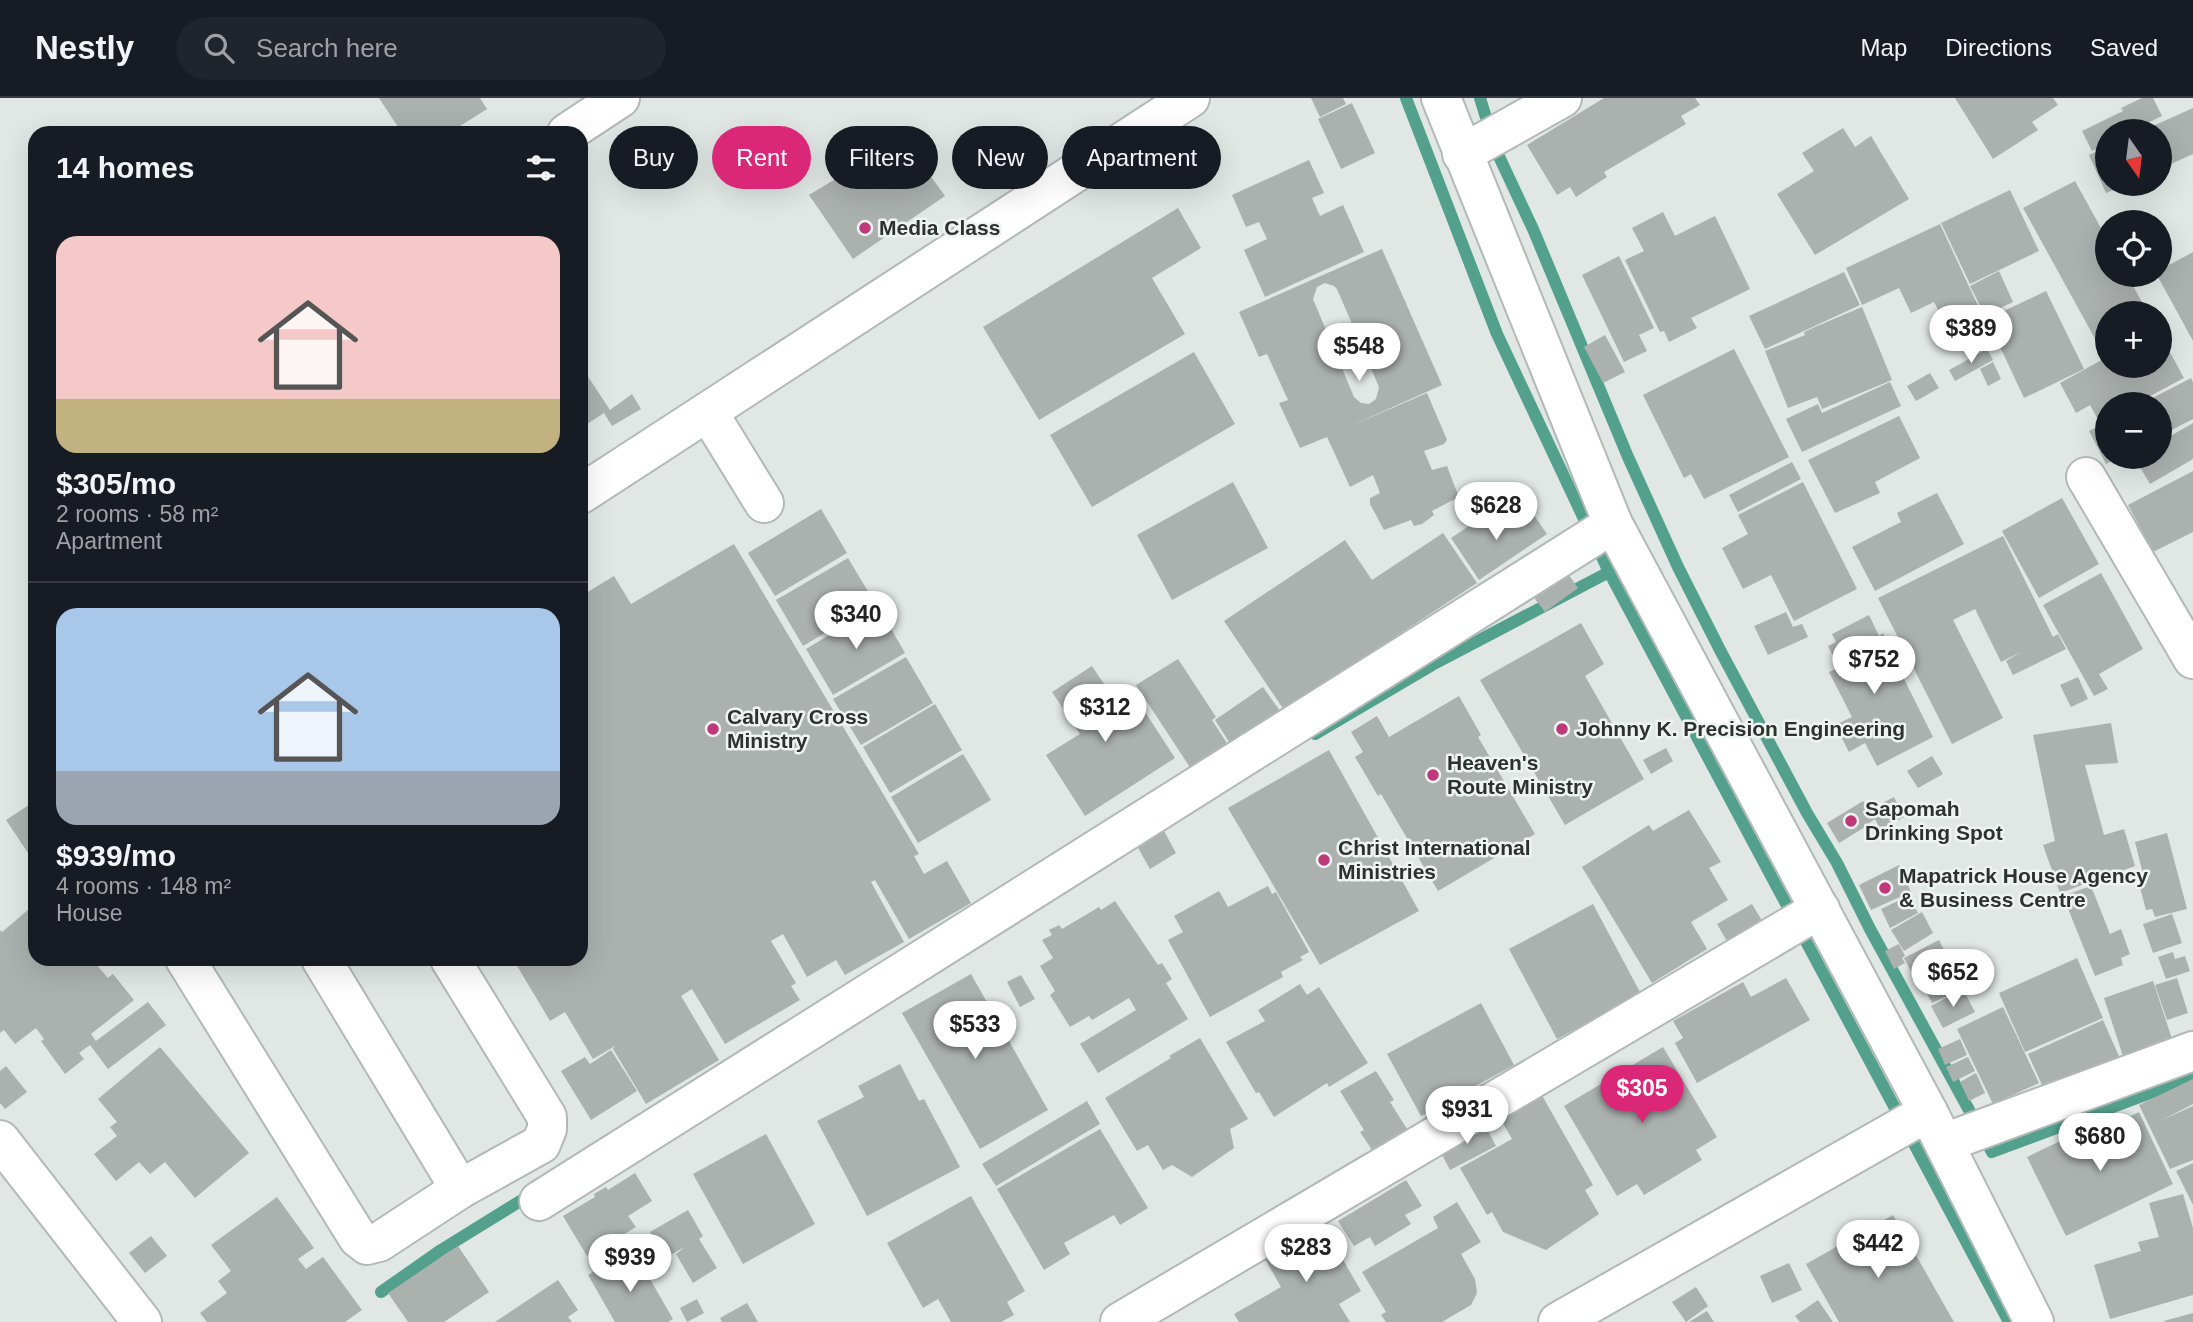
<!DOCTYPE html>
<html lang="en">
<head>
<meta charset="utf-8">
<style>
	:root { --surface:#171b24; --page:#20242c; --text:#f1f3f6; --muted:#9ea1a6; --line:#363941; --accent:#db2777 }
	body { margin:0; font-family:Helvetica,sans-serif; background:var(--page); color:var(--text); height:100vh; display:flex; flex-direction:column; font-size:26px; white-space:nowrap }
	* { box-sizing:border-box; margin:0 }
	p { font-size:23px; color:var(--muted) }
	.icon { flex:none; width:38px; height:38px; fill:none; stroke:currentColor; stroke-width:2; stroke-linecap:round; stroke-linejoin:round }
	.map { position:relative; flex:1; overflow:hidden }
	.drawer { position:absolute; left:28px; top:28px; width:560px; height:840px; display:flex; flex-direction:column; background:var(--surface); border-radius:21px; box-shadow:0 7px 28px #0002 }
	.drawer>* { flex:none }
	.banner { position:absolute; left:609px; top:28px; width:665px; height:63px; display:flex; gap:14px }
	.needle { width:46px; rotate:166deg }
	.fabs { position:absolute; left:2095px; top:21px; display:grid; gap:14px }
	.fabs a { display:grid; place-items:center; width:77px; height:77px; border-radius:50%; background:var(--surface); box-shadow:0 7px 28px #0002; font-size:35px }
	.price { position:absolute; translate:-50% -60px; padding:0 16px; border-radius:24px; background:#fff; color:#222; font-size:23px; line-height:46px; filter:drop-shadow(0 2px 4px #0008) }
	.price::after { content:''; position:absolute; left:50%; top:42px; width:21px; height:16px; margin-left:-10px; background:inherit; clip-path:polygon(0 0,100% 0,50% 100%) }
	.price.on { background:var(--accent); color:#fff }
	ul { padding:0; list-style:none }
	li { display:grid; align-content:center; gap:14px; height:371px; padding:0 28px }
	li+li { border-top:2px solid var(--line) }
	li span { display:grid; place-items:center; height:217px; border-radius:21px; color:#555 }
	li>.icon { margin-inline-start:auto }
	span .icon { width:126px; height:126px; fill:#fffc; stroke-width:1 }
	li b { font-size:30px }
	h2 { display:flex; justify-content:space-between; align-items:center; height:84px; padding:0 28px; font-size:30px }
	.pill { padding:0 24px; border-radius:32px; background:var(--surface); box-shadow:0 7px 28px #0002; font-size:24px; line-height:63px }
	.pill.on { background:var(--accent); color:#fff }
	header { display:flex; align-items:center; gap:42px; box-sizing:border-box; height:98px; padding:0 35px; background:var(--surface); border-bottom:2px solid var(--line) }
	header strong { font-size:33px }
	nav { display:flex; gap:38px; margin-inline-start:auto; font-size:24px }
	.search { width:490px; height:63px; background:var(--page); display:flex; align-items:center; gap:18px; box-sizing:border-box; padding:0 24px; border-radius:38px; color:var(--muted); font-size:26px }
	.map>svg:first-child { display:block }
</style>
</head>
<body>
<header>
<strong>Nestly</strong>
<div class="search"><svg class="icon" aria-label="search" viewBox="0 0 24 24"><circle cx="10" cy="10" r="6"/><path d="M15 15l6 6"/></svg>Search here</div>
<nav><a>Map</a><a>Directions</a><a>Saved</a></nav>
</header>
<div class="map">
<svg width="2193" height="1224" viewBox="0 0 2193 1224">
	<rect width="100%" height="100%" fill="#e0e7e4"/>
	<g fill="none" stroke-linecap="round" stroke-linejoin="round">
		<g stroke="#53a18d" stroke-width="12">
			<path d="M1406 0 1497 236 1609 474 2009 1224"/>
			<path d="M1480 0 1496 52 1533 131 1628 359 1678 469 1720 552 1807 715 1837 765 1870 831 1992 1054 2193 979"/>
			<path d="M1315 636 1432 567 1609 474"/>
			<path d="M381 1194 441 1152 530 1097 532 1101"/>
		</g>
	</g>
	<g fill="#abb1af" fill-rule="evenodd">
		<path d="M379 0H480L487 11 449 35H402Z"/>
		<path d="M1311 0H1343L1346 6 1320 19Z"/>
		<path d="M1604 0H1695L1700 7 1681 18 1686 26 1604 74 1607 79 1576 99 1570 89 1557 97 1527 47Z"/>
		<path d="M1955 0H2053L2058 7 2032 24 2038 32 1993 61Z"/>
		<path d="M2142 0H2153L2162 18 2131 33H2107V45L2092 53 2082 33 2123 13 2121 10Z"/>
		<path d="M1352 5 1375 55 1341 71 1318 21Z"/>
		<path d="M2193 10V56L2160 71V33H2142Z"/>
		<path d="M1843 30 1855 49 1871 38 1909 101 1815 157 1777 96 1814 73 1802 55Z"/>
		<path d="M903 40 945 98 853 161 809 97Z"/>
		<path d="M2107 49V86H2128L2106 95 2089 57Z"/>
		<path d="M1309 62 1324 95 1312 100 1320 118 1343 107 1364 154 1265 199 1244 152 1267 141 1259 124 1246 129 1232 97Z"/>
		<path d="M2075 83 2107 141V177H2127L2148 215H2107V256L2104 257 2023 110Z"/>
		<path d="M2010 92 2039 153 1970 186 1941 125Z"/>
		<path d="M1178 110 1201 150 1152 180 1185 236 1039 322 983 229Z"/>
		<path d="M1663 114 1675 138 1715 118 1750 191 1691 220 1697 230 1669 244 1664 233 1660 234 1625 162 1644 153 1632 130Z"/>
		<path d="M1940 126 1979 210 1945 225 1934 204 1911 215 1899 190 1862 207 1846 170Z"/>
		<path d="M1382 151 1442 287 1346 330 1427 295 1447 342 1444 346 1424 353 1432 372 1447 368 1458 397 1455 401 1432 413 1434 417 1422 426 1414 428 1411 422 1384 432 1370 406V400L1380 395 1373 377 1350 389 1327 339 1300 350 1279 305 1288 302 1267 256 1259 259 1239 214ZM1325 185 1334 188 1337 191 1379 289 1376 301 1369 306 1361 305 1354 299 1313 201 1317 189Z"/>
		<path d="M2193 154V243L2157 177H2160V172Z"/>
		<path d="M1619 158 1654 230 1639 237 1647 253 1624 264 1582 177Z"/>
		<path d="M1999 173 2013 204 1985 217 1970 188Z"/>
		<path d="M1844 174 1860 207 1765 251 1749 218Z"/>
		<path d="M2046 193 2084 271 2024 300 1987 221Z"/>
		<path d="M1862 209 1892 282 1822 311 1817 299 1788 310 1765 253 1805 237 1804 234 1815 229Z"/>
		<path d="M2160 236 2184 280 2135 306H2107V321L2100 325 2090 307 2076 315 2060 285 2107 259V268H2160Z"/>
		<path d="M1605 237 1625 274 1603 285 1584 249Z"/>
		<path d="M1734 251 1789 359 1704 401 1691 376 1684 380 1643 297Z"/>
		<path d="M1987 251 1993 262 1955 283 1949 272Z"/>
		<path d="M1194 254 1235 326 1092 409 1050 337Z"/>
		<path d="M1993 264 2001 281 1988 288 1980 271Z"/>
		<path d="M581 268 610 312 632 296 641 311 612 328 604 315 581 330Z"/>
		<path d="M1930 275 1939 290 1916 303 1907 288Z"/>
		<path d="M2191 280 2193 284V321L2160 338V306H2141Z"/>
		<path d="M1890 284 1901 308 1802 354 1786 321 1818 306 1822 315Z"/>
		<path d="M1899 318 1920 360 1875 384 1880 395 1835 415 1808 362Z"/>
		<path d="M2107 324V359H2120L2106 366 2089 333Z"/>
		<path d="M2193 325V361L2150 386 2134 359H2160V344Z"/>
		<path d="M1792 364 1801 381 1738 414 1729 397Z"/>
		<path d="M2193 373V434L2153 454 2128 407Z"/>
		<path d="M1233 384 1268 450 1172 502 1137 437Z"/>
		<path d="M1803 384 1857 491 1794 523 1771 477 1743 491 1722 450 1748 436 1738 417Z"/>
		<path d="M1937 395 1964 446 1875 493 1852 449 1901 424 1897 415Z"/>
		<path d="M2062 400 2099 466 2039 500 2002 433Z"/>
		<path d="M821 411 847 455 775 498 748 455Z"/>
		<path d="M1531 413 1547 436 1479 482 1451 440 1490 414 1502 432Z"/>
		<path d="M1443 435 1477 485 1284 612 1224 523 1345 442 1372 482Z"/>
		<path d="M2003 438 2053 539 2058 536 2066 551 2013 577 2006 563 2021 554 2001 564 1975 511 1953 522 2003 620 1952 646 1878 500Z"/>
		<path d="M734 446 919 756 914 758 924 776 947 763 971 805 909 841 875 782 871 784 904 844 845 877 836 862 807 879 783 836 771 843 796 885 791 888 800 902 725 946 692 891 681 898 719 962 646 1006 613 951 615 948 593 961 565 914 550 923 513 861H581V498L614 478 631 506Z"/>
		<path d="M848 460 875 505 803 548 776 502Z"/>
		<path d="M1566 473 1578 490 1545 514 1532 497Z"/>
		<path d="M2101 475 2143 551 2099 576 2108 591 2094 598 2043 507Z"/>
		<path d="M878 508 905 555 833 597 806 551Z"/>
		<path d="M1786 514 1793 529 1802 526 1808 539 1768 557 1754 528Z"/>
		<path d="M1869 517 1879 538 1883 535 1891 551 1882 555 1895 581 1902 577 1933 639 1877 668 1865 645 1849 654 1835 627 1852 619 1829 574 1848 565 1845 559 1836 564 1828 548 1836 544 1832 536Z"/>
		<path d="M1581 525 1604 566 1585 578 1644 681 1565 727 1480 582Z"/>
		<path d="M906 559 933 605 861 647 833 601Z"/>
		<path d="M1178 561 1216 619 1212 622 1230 650 1193 674 1136 587Z"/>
		<path d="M1092 568 1112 598 1096 609 1104 621 1136 600 1175 660 1085 718 1046 657 1080 636 1052 594Z"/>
		<path d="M2078 579 2088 601 2071 609 2060 587Z"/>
		<path d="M1263 589 1280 613 1231 647 1215 622Z"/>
		<path d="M1459 598 1481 637 1478 639 1535 736 1438 793 1381 696 1378 698 1355 659 1363 654 1351 634 1377 618 1389 639Z"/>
		<path d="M935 606 962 652 890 695 863 649Z"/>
		<path d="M2111 625 2118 665 2085 667 2104 737 2124 731 2135 768 2060 795 2043 747 2055 743 2033 637Z"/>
		<path d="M1666 650 1673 663 1651 676 1643 662Z"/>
		<path d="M1329 652 1419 813 1320 867 1228 710Z"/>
		<path d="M963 656 991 702 918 745 891 699Z"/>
		<path d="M1932 658 1943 676 1918 690 1907 673Z"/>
		<path d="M1894 699 1904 719 1880 731 1875 721 1869 725 1870 726 1839 745 1827 725 1863 703 1869 712Z"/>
		<path d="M35 703V755L30 758 6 722Z"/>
		<path d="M1689 712 1721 764 1709 770 1728 802 1691 824 1707 851 1652 885 1582 769 1649 727 1653 733Z"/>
		<path d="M1164 733 1176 755 1150 771 1137 748Z"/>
		<path d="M2167 735 2187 811 2155 819 2152 811 2146 812 2137 778 2143 776 2135 744Z"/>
		<path d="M1899 767 1911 794 1871 812 1859 787Z"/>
		<path d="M1268 788 1272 796 1276 794 1309 854 1300 859 1303 862 1281 874 1283 879 1210 919 1168 842 1183 834 1174 818 1219 793 1228 809Z"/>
		<path d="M2091 788 2110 836 2121 831 2130 856 2121 860 2123 867 2095 878 2063 798Z"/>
		<path d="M1908 798 1918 815 1890 830 1881 811Z"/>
		<path d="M1115 803 1158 867 1162 865 1172 881 1166 885 1188 921 1098 975 1080 946 1136 912 1129 900 1092 922 1089 918 1070 929 1050 897 1055 893 1040 868 1053 860 1042 842 1052 837 1049 832 1059 827 1062 831 1099 809 1101 812Z"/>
		<path d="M35 806V861H99L95 865 108 880 113 876 134 902 91 936 96 943 148 904 166 927 108 971 90 947 79 955 84 961 65 976 41 943 44 941 36 930 15 946 4 932 0 935V832L2 834Z"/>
		<path d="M1593 806 1641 896 1557 941 1509 851Z"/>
		<path d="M1752 806 1767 831 1732 852 1717 826Z"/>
		<path d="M1922 814 1933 835 1904 853 1891 832Z"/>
		<path d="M2172 816 2182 845 2153 855 2143 826Z"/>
		<path d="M1939 842 1952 868 1917 885 1904 860Z"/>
		<path d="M1899 846 1905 858 1902 860 1905 865 1894 871 1885 853Z"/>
		<path d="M2173 854 2175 861 2185 858 2190 873 2166 881 2158 859Z"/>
		<path d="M2077 860 2103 920 2025 954 1999 895Z"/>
		<path d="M1952 870 1963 890 1932 905 1922 886Z"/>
		<path d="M971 876 1048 1012 980 1051 902 915Z"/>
		<path d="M1021 877 1035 901 1020 909 1007 884Z"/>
		<path d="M1786 880 1810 922 1697 985 1675 945 1683 940 1673 923 1743 884 1751 899Z"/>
		<path d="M2177 880 2188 915 2167 922 2155 887Z"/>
		<path d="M2153 883 2173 944 2124 961 2104 900Z"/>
		<path d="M1300 886 1307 897 1319 889 1368 965 1329 989 1327 985 1274 1019 1259 994 1256 995 1226 944 1265 923 1258 912Z"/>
		<path d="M1963 891 1975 914 1943 930 1931 908Z"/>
		<path d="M1481 905 1514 967 1421 1018 1387 956Z"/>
		<path d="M2003 909 2039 985 1993 1006 1957 931Z"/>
		<path d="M2103 922 2122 965 2047 998 2028 956Z"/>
		<path d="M1200 940 1248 1021 1230 1031 1234 1050 1192 1079 1172 1067 1163 1072 1148 1047 1137 1053 1105 1000 1171 960 1169 958Z"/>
		<path d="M1960 941 1967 957 1945 967 1938 951Z"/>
		<path d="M160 949 249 1055 195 1100 165 1064 150 1076 139 1064 116 1083 94 1056 117 1038 110 1029 117 1024 98 1001Z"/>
		<path d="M1663 949 1717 1039 1696 1052 1702 1062 1644 1097 1637 1086 1617 1098 1564 1008Z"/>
		<path d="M611 952 637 993 591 1022 561 973 585 959 590 966Z"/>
		<path d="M1968 959 1975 973 1953 984 1946 969Z"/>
		<path d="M900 966 919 1003 924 1001 960 1069 867 1118 817 1023 864 999 858 988Z"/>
		<path d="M6 968 27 994 5 1011 0 1005V973Z"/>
		<path d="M1376 973 1394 1002 1390 1004 1407 1031 1372 1052 1360 1034 1364 1032 1340 993Z"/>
		<path d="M1976 975 1985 995 1969 1003 1960 984Z"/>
		<path d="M2193 981V1006L2162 1022 2193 1008V1062L2170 1071 2139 1007Z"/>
		<path d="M1540 994 1593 1087 1585 1092 1599 1116 1546 1152 1503 1134 1492 1114 1487 1117 1460 1070 1512 1041 1497 1015Z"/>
		<path d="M1087 1003 1100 1026 996 1088 982 1066Z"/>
		<path d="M2139 1014 2173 1086 2066 1138 2027 1059 2073 1037 2076 1045Z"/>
		<path d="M1484 1025 1496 1048 1450 1072 1438 1049Z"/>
		<path d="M1100 1031 1148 1110 1120 1127 1114 1117 1064 1145 1070 1156 1044 1172 997 1091Z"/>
		<path d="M766 1036 815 1126 743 1166 693 1076Z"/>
		<path d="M2193 1065V1107L2176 1073Z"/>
		<path d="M635 1075 652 1103 628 1118 636 1129 587 1158 563 1118 595 1099 594 1096 606 1089 608 1092Z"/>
		<path d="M1406 1082 1422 1108 1405 1117 1411 1126 1375 1148 1370 1139 1354 1148 1338 1123Z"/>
		<path d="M2183 1096 2193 1130V1197L2110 1221 2094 1167 2141 1153 2138 1144 2159 1139 2149 1105Z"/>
		<path d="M971 1098 1025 1193 1007 1204 1014 1217 1001 1224H951L938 1201 923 1210 887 1145Z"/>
		<path d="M277 1099 314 1150 298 1161 306 1171 323 1159 362 1212 345 1224H207L200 1215 227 1195 218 1183 231 1173 211 1147Z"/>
		<path d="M1457 1104 1481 1144 1461 1156 1475 1181 1477 1195 1471 1207 1442 1224H1386L1381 1217 1386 1214 1362 1174 1438 1130 1433 1119Z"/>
		<path d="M688 1112 703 1138 699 1141 717 1170 693 1185 676 1156 685 1149 665 1160 650 1134Z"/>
		<path d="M1893 1117 1954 1224H1839L1806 1166Z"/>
		<path d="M1323 1127 1361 1193 1339 1206 1350 1224H1239L1234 1216 1281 1189 1265 1161Z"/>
		<path d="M151 1138 167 1158 145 1175 129 1155Z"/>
		<path d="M458 1148 489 1194 444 1224H408L388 1195Z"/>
		<path d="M639 1162 673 1221 668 1224H615L588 1177 612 1163 618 1174Z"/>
		<path d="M1789 1165 1802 1192 1772 1205 1760 1178Z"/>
		<path d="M558 1182 578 1212 568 1219 572 1224H495Z"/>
		<path d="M1696 1189 1708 1208 1686 1224 1672 1204Z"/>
		<path d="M697 1201 704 1215 687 1224 680 1210Z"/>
		<path d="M1818 1202 1833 1224H1800L1795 1218Z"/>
		<path d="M747 1205 758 1224H722L720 1220Z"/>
		<path d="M1707 1213 1714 1224H1689Z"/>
		<path d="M2193 1215V1224H2164V1223Z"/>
	</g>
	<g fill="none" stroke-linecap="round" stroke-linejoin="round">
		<defs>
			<g id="minor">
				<path d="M1441 0 1613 426 1928 1014 2034 1224"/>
				<path d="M567 35 620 0"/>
				<path d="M1462 56 1562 0"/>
				<path d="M708 314 764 405"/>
				<path d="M2086 379 2193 561"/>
				<path d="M581 396 1190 0"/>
				<path d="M185 861 358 1140 367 1147 379 1144 460 1091 541 1046 547 1031V1019L450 861"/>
				<path d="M321 861 460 1091"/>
				<path d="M0 1042 142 1224"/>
				<path d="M1944 1045 2193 953"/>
				<path d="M539 1103 1613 426"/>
				<path d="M1120 1224 1820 811"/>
				<path d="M1558 1224 1928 1014"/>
			</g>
		</defs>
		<use href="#minor" stroke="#b2b9b6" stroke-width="42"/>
		<use href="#minor" stroke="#fff" stroke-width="38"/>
	</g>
	<g fill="#be387a" stroke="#edf4f2" stroke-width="2.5">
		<circle cx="865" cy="130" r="7"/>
		<circle cx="713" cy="631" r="7"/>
		<circle cx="1562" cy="631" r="7"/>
		<circle cx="1433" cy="677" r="7"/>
		<circle cx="1851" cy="723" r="7"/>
		<circle cx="1324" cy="762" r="7"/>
		<circle cx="1885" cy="790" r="7"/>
	</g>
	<g text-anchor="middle" stroke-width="5" stroke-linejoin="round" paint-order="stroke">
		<g font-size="21" font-weight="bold" fill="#2e3130" stroke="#edf4f2" text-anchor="start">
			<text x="879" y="137">Media Class</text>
			<text x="727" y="626">Calvary Cross<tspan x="727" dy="24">Ministry</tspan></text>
			<text x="1576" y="638">Johnny K. Precision Engineering</text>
			<text x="1447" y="672">Heaven's<tspan x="1447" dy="24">Route Ministry</tspan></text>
			<text x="1865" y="718">Sapomah<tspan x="1865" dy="24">Drinking Spot</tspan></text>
			<text x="1338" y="757">Christ International<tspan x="1338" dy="24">Ministries</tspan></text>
			<text x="1899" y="785">Mapatrick House Agency<tspan x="1899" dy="24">&amp; Business Centre</tspan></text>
		</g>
	</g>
</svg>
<div class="fabs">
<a><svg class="needle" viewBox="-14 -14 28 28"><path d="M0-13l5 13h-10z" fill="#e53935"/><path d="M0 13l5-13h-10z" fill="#9ea1a6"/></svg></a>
<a><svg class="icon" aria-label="locate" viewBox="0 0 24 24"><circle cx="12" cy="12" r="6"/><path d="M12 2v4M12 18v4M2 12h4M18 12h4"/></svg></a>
<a>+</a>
<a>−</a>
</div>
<b class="price" style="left:1971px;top:267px">$389</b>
<b class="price" style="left:1359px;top:285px">$548</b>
<b class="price" style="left:1496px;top:444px">$628</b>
<b class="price" style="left:856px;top:553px">$340</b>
<b class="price" style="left:1874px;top:598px">$752</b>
<b class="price" style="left:1105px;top:646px">$312</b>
<b class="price" style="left:1953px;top:911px">$652</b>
<b class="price" style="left:975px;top:963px">$533</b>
<b class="price on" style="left:1642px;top:1027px">$305</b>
<b class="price" style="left:1467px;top:1048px">$931</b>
<b class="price" style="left:2100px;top:1075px">$680</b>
<b class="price" style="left:1878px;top:1182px">$442</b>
<b class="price" style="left:1306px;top:1186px">$283</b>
<b class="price" style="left:630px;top:1196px">$939</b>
<div class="banner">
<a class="pill">Buy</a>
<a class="pill on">Rent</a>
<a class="pill">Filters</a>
<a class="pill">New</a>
<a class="pill">Apartment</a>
</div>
<section class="drawer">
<h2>14 homes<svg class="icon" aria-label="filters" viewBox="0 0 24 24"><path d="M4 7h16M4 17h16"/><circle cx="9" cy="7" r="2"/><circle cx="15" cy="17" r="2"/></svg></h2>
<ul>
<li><span style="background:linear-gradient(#f6c9c9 75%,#c2b280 0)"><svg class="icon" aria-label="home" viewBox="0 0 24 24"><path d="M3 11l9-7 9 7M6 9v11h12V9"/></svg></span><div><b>$305/mo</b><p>2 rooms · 58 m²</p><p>Apartment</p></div></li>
<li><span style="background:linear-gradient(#a9c7e8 75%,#9aa5b1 0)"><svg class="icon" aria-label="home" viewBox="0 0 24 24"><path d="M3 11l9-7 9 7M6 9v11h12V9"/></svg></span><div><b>$939/mo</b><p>4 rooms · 148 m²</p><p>House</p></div></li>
</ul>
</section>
</div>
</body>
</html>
